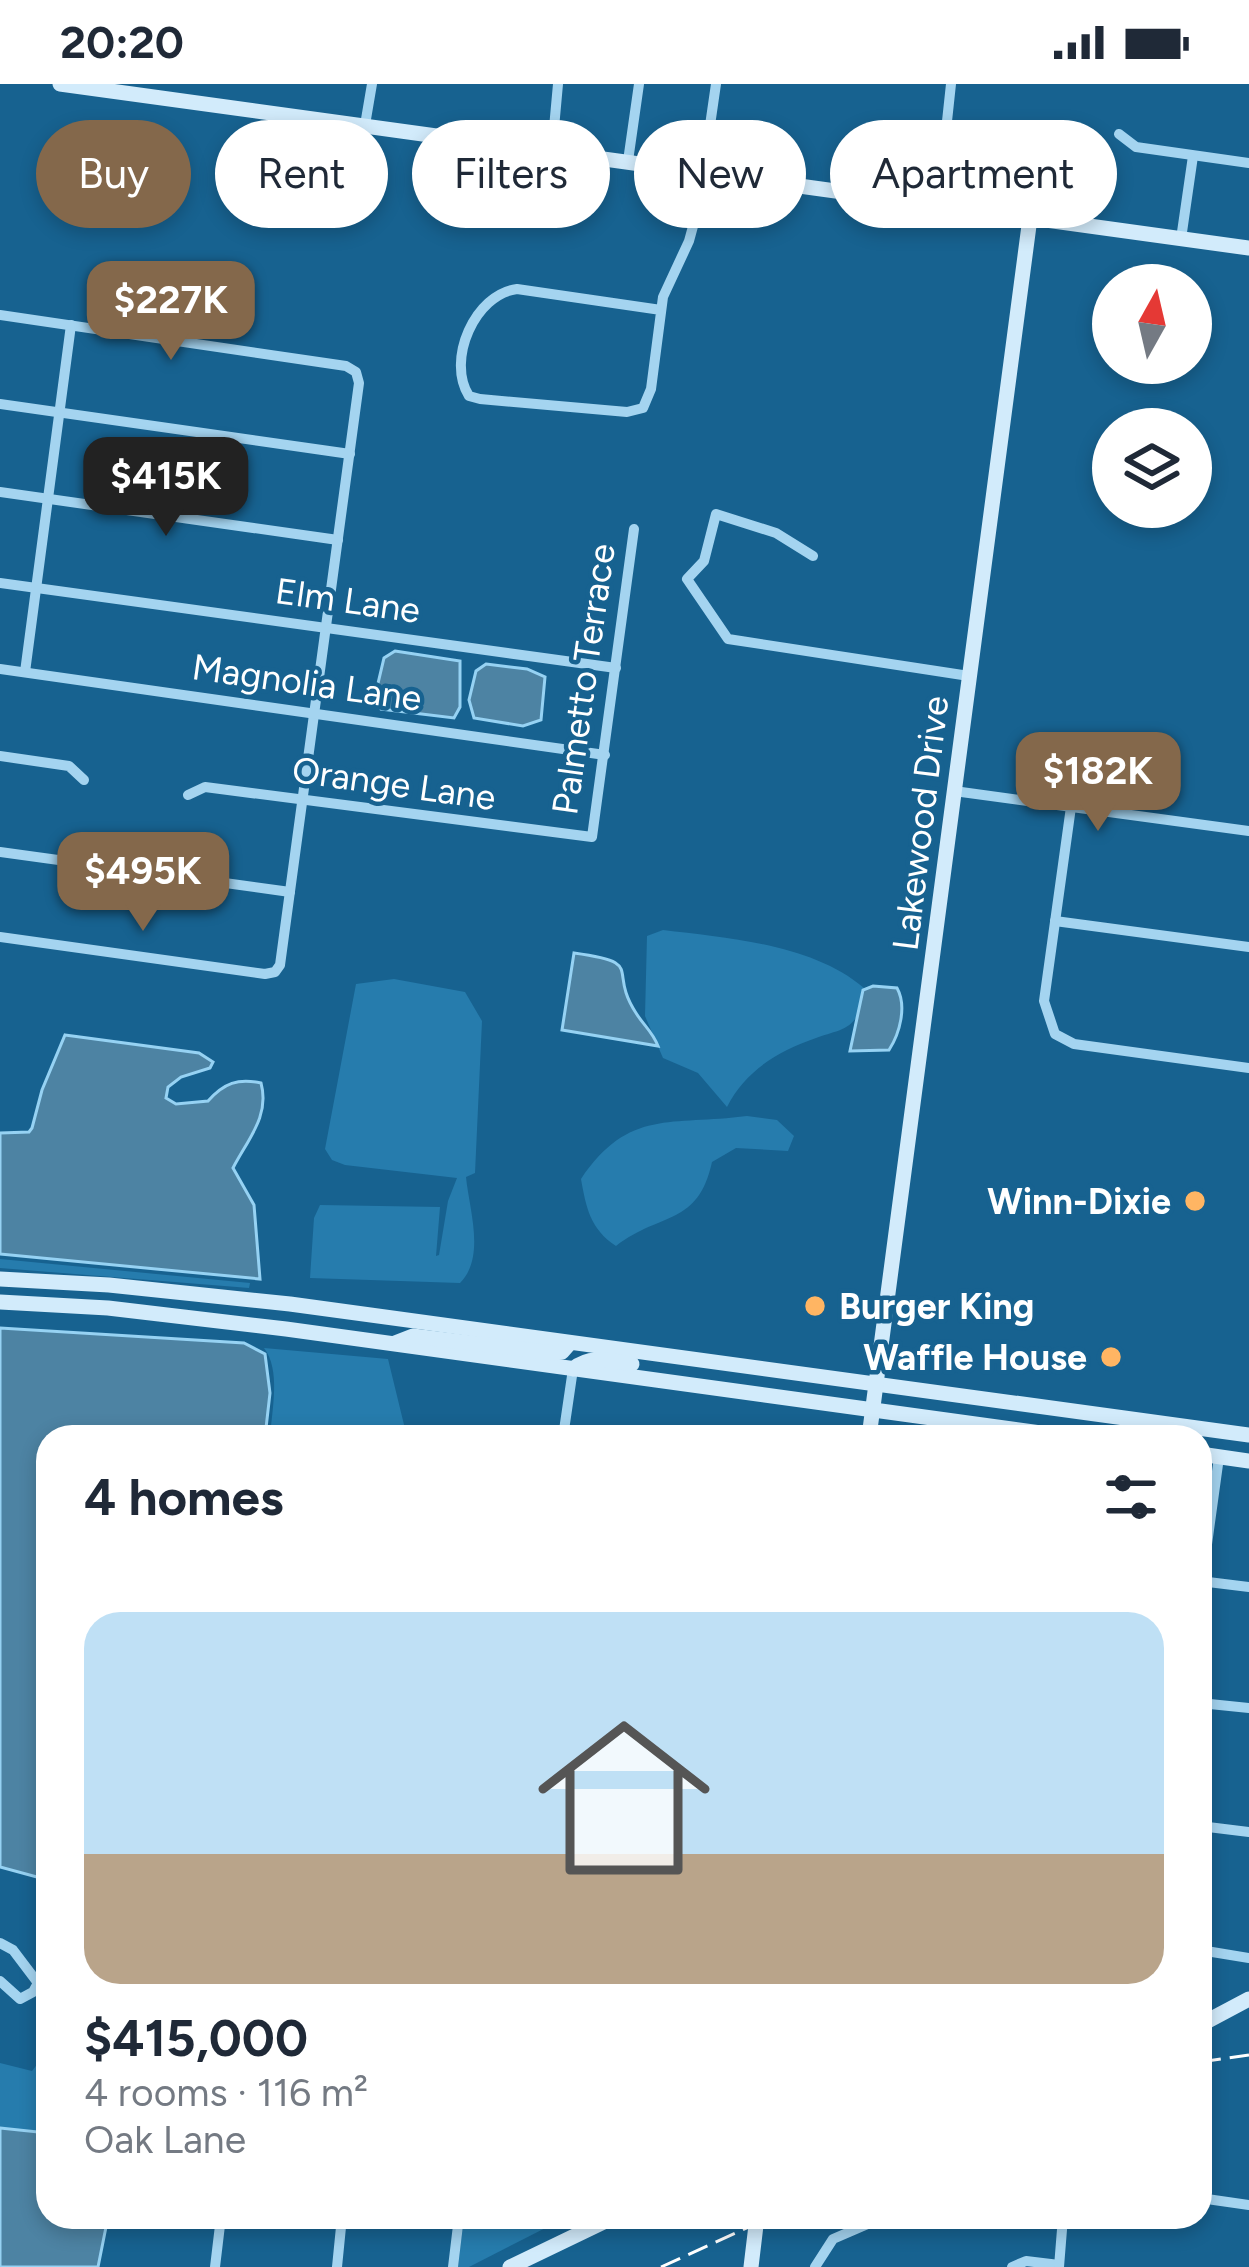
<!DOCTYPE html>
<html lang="en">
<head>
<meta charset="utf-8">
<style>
	:root { --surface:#fff; --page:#f2f2f3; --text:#1f2937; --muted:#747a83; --line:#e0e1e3; --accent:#84684b }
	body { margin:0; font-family:Figtree,sans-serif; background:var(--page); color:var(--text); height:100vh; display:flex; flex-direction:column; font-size:45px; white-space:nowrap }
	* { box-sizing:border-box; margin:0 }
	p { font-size:39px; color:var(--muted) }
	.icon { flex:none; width:66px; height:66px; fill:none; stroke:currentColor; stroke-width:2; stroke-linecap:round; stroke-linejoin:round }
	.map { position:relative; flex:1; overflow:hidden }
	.details { position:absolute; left:36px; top:1341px; width:1176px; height:804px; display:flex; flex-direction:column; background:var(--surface); border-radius:36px; box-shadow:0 6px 18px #0003 }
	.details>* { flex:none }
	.top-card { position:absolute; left:36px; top:36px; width:1179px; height:108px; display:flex; gap:24px }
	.needle { width:78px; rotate:8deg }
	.controls { position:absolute; left:1092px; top:180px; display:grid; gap:24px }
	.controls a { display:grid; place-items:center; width:120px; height:120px; border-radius:50%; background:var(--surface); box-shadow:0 6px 18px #0003; font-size:60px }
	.price { position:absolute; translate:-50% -102px; padding:0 27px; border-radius:24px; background:var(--accent); color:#fff; font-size:39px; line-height:78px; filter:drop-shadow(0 3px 6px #0008) }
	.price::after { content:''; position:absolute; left:50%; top:72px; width:36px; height:27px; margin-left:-18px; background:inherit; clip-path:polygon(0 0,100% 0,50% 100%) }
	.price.selected { background:#222; color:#fff }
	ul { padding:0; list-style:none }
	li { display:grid; align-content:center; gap:24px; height:636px; padding:0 48px }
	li+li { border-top:3px solid var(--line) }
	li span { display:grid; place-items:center; height:372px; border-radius:36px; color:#555 }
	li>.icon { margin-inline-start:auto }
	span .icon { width:216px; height:216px; fill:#fffc; stroke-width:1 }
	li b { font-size:51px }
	h2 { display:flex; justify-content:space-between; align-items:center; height:144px; padding:0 48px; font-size:51px }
	.pill { padding:0 42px; border-radius:54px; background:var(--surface); box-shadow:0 6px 18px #0003; font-size:42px; line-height:108px }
	.pill.selected { background:var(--accent); color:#fff }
	.status { display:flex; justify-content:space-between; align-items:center; height:84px; padding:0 60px; background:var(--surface); direction:ltr }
	.status svg { height:33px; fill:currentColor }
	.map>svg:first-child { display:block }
</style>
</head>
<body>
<div class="status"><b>20:20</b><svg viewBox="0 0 49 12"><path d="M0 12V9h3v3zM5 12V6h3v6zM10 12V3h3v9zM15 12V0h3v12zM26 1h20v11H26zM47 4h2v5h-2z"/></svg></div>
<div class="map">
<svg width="1249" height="2183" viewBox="0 0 1249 2183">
	<rect width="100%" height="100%" fill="#176290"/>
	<g fill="#267cad">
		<path d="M663 846C728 854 812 860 864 904 862 913 862 924 857 932 849 947 831 948 816 954 778 967 745 987 727 1023L698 989 663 974 645 932 647 852Z"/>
		<path d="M394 895 465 908 482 937 475 1089 466 1093C469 1125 486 1173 460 1199L310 1194 314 1134 320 1121 440 1123 436 1172 439 1171 448 1117 457 1094 345 1081 332 1076 325 1065 356 900Z"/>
		<path d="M747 1032 777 1036 794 1052 788 1067 736 1064 712 1078C698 1142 662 1127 616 1162 590 1145 586 1123 581 1095 629 1024 671 1042 747 1032Z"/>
		<path d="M0 1175 250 1199 249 1204 0 1184Z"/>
		<path d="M264 1264 388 1275 407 1353H270C272 1326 281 1286 264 1264Z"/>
		<path d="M39 1978 48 1979V2049L0 2044V1979L32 1987Z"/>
		<path d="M464 2133H567L469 2183H458Z"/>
	</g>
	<g fill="#4d83a3" stroke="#96d2f3" stroke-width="3">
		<path d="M395 567 460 577V623L454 634 381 625 375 612 384 574Z"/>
		<path d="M486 580 527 585 545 593 541 636 523 642 474 634 469 616 476 587Z"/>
		<path d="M574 869C647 879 607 885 636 929 644 942 652 947 658 962L562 946Z"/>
		<path d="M873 902 897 904C907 922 900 949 889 966L850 967 863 906Z"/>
		<path d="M65 951 199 969 213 978 210 984 181 993 168 1003 166 1014 176 1020 208 1017C224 999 238 994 261 999 270 1032 248 1055 233 1084L254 1121 260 1195 0 1170V1049L29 1048 32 1044 42 1006Z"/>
		<path d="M0 1244 244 1259 265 1270 270 1309 265 1353H48V1796L0 1783Z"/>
		<path d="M0 2044 48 2049V2133H108L98 2183H0Z"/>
	</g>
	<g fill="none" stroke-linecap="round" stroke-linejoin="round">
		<g stroke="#a4d4f0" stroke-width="10">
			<path d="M365 41 372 0"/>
			<path d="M1119 50 1136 63 1249 79"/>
			<path d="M552 66 558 0"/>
			<path d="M628 77 639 0"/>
			<path d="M938 121 951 0"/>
			<path d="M1181 155 1193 72"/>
			<path d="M661 226 517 205C475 210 446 276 469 312L480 315 627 328 643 324 651 305 663 213 689 157 698 124 716 0"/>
			<path d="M0 231 346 282 356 288 359 299 280 881 275 888 265 890 0 853"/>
			<path d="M0 320 350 370"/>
			<path d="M0 408 338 456"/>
			<path d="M813 472 776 449 716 430 704 477 687 495 728 555 969 592"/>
			<path d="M0 499 616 584"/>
			<path d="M0 585 605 671"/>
			<path d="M25 588 71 241"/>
			<path d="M0 672 69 682 84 696"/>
			<path d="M954 707 1249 747"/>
			<path d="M188 711 205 703 592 753 634 445"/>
			<path d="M1071 723 1044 917 1055 950 1074 960 1249 984"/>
			<path d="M0 768 290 808"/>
			<path d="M1055 837 1249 863"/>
			<path d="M563 1353 573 1285"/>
			<path d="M1200 1497 1249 1503"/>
			<path d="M1200 1511 1219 1373"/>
			<path d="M1200 1619 1249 1624"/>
			<path d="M1200 1742 1249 1748"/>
			<path d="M0 1859 13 1866 38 1899 33 1908 20 1915 0 1897"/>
			<path d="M1200 1866 1249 1874"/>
			<path d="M1200 2114 1249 2121"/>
			<path d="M215 2183 221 2133"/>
			<path d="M337 2183 342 2133"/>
			<path d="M453 2183 459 2133"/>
			<path d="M815 2183 833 2155 884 2133"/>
			<path d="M1012 2183 1026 2177 1059 2181"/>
			<path d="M1059 2183 1063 2133"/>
		</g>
		<g stroke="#d2ebfb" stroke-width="15">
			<path d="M60 0 1249 164"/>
			<path d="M0 1195 109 1201 290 1220 1249 1351"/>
			<path d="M0 1218 108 1224 286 1245 1070 1353"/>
			<path d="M395 1259 413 1252 553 1269 562 1268 569 1260"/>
			<path d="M573 1285C591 1270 611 1277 632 1280"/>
			<path d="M869 1353 1030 134"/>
			<path d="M1200 1370 1249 1377"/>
			<path d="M1200 1941 1249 1915"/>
			<path d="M510 2183 614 2133"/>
			<path d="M751 2183 757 2133"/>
		</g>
		<g stroke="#fff" stroke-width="3" stroke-dasharray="21 9" stroke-linecap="butt">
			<path d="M1200 1978 1249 1971"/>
			<path d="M661 2183 771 2133"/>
		</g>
	</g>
	<g fill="#ffb563" stroke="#176290" stroke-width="4.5">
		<circle cx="1195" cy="1117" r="12"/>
		<circle cx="815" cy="1222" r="12"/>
		<circle cx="1111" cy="1273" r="12"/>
	</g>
	<g text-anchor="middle" stroke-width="9" stroke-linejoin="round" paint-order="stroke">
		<g font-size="36" fill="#fff" stroke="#176290">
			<text transform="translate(348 516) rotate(8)" y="13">Elm Lane</text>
			<text transform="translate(583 595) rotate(-82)" y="13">Palmetto Terrace</text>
			<text transform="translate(307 598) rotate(8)" y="13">Magnolia Lane</text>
			<text transform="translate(394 699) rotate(8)" y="13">Orange Lane</text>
			<text transform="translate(920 739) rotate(-83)" y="13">Lakewood Drive</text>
		</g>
		<g font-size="36" font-weight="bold" fill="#fff" stroke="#176290" text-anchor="end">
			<text x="1171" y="1130">Winn-Dixie</text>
			<text x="839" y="1235" text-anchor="start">Burger King</text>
			<text x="1087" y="1286">Waffle House</text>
		</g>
	</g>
</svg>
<div class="controls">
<a><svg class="needle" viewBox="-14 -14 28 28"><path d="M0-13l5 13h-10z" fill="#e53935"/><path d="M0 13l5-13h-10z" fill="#747a83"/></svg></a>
<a><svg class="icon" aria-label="layers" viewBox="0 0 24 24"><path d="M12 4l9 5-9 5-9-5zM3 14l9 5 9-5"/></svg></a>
</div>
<b class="price" style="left:171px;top:279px">$227K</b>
<b class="price selected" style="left:166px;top:455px">$415K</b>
<b class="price" style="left:1098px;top:750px">$182K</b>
<b class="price" style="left:143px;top:850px">$495K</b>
<div class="top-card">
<a class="pill selected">Buy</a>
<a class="pill">Rent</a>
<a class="pill">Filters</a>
<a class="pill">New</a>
<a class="pill">Apartment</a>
</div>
<section class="details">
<h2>4 homes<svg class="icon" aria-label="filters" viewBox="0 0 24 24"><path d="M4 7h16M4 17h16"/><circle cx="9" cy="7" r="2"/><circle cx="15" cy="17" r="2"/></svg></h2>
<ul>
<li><span style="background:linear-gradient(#bfe0f5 65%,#b9a48a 0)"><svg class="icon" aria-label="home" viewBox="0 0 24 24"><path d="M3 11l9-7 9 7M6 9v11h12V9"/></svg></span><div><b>$415,000</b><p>4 rooms · 116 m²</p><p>Oak Lane</p></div></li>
</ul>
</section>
</div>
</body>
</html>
